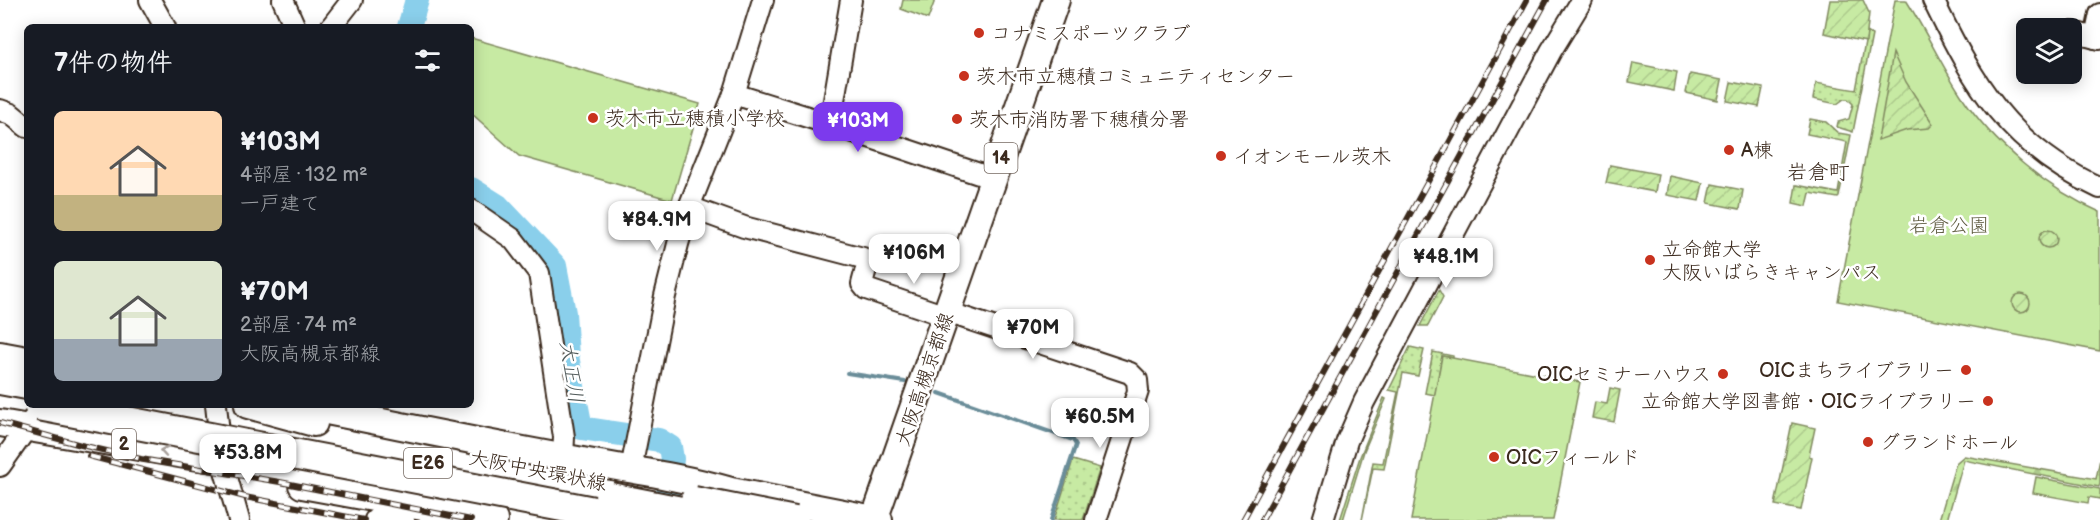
<!DOCTYPE html>
<html lang="ja">
<head>
<meta charset="utf-8">
<style>
	:root { --surface:#171b24; --page:#242831; --text:#f1f3f6; --muted:#9ea1a6; --accent:#7c3aed }
	body { margin:0; font-family:"Balsamiq Sans","Klee One",sans-serif; background:var(--page); color:var(--text); height:100vh; display:flex; flex-direction:column; font-size:22px; white-space:nowrap }
	* { box-sizing:border-box; margin:0 }
	p { font-size:20px; color:var(--muted) }
	.icon { flex:none; width:33px; height:33px; fill:none; stroke:currentColor; stroke-width:2; stroke-linecap:round; stroke-linejoin:round }
	.map { position:relative; flex:1; overflow:hidden }
	.panel { position:absolute; left:24px; top:24px; width:450px; height:384px; display:flex; flex-direction:column; background:var(--surface); border-radius:9px; box-shadow:0 3px 15px #0003 }
	.panel>* { flex:none }
	.controls { position:absolute; left:2016px; top:18px; display:grid; gap:12px }
	.controls a { display:grid; place-items:center; width:66px; height:66px; border-radius:9px; background:var(--surface); box-shadow:0 3px 15px #0003; font-size:30px }
	.price { position:absolute; translate:-50% -51px; padding:0 14px; border-radius:12px; background:#fff; color:#222; font-size:20px; line-height:39px; filter:drop-shadow(0 2px 3px #0008) }
	.price::after { content:''; position:absolute; left:50%; top:36px; width:18px; height:14px; margin-left:-9px; background:inherit; clip-path:polygon(0 0,100% 0,50% 100%) }
	.price.active { background:var(--accent); color:#fff }
	ul { padding:0; list-style:none }
	li { display:flex; align-items:center; gap:18px; height:150px; padding:0 30px }
	li span { display:grid; place-items:center; flex:none; width:168px; height:120px; border-radius:9px; color:#555 }
	li>.icon { margin-inline-start:auto }
	span .icon { width:72px; height:72px; fill:#fffc; stroke-width:1 }
	li b { font-size:26px }
	h2 { display:flex; justify-content:space-between; align-items:center; height:72px; padding:0 30px; font-size:26px }
	.map>svg:first-child { display:block }
</style>
</head>
<body>
<div class="map">
<svg width="2100" height="520" viewBox="0 0 2100 520">
	<defs>
		<pattern id="grass-dots" width="8" height="8" patternUnits="userSpaceOnUse" patternTransform="scale(1.5)"><rect width="8" height="8" fill="#c7eaa3"/><path d="M2 2h.1M6 6h.1" fill="none" stroke="#acc98c" stroke-width="1.8" stroke-linecap="round"/></pattern>
		<pattern id="forest-firs" width="22" height="20" patternUnits="userSpaceOnUse" patternTransform="scale(1.5)"><rect width="22" height="20" fill="#c7eaa3"/><path d="M5 1l3.5 6h-7zM16 11l3.5 6h-7z" fill="#acc98c"/></pattern>
		<pattern id="garden-furrows" width="10" height="10" patternUnits="userSpaceOnUse" patternTransform="scale(1.5)"><rect width="10" height="10" fill="#c7eaa3"/><path d="M-1 1l2-2M0 10L10 0M9 11l2-2" fill="none" stroke="#acc98c"/></pattern>
	</defs>
	<rect width="100%" height="100%" fill="#fff"/>
	<filter id="ink" filterUnits="userSpaceOnUse"><feTurbulence type="fractalNoise" baseFrequency=".0167" numOctaves="2"/><feDisplacementMap in="SourceGraphic" scale="12" xChannelSelector="R" yChannelSelector="G"/><feConvolveMatrix kernelMatrix="1 2 1 2 8 2 1 2 1" color-interpolation-filters="sRGB"/></filter>
	<g filter="url(#ink)">
		<g fill="url(#grass-dots)" stroke="#818a60" stroke-width="1.5">
			<path d="M1867 32 1872 35 1853 132 1837 127 1838 122 1849 119 1853 104 1848 99H1844L1837 104 1813 99 1816 83 1856 90Z"/>
			<path d="M1810 119 1826 122 1838 133 1851 135 1839 197 1838 198 1810 193 1807 206 1793 203 1796 185 1838 193 1847 142 1807 134Z"/>
			<path d="M1459 252 1471 254 1468 271 1451 268Z"/>
			<path d="M1439 290 1443 297 1428 326H1420Z"/>
			<path d="M1410 347 1424 350 1418 376 1403 373 1384 469 1373 468 1362 520 1373 462 1383 463 1398 392 1389 390Z"/>
			<path d="M1433 352 1453 356V358L1442 356 1435 395 1425 393Z"/>
			<path d="M1384 398 1386 399 1364 451 1343 520H1340L1360 457Z"/>
			<path d="M1073 460 1100 468 1083 520H1054Z"/>
		</g>
		<path fill="url(#forest-firs)" stroke="#818a60" stroke-width="1.5" d="M1964 456 2096 479 2100 459V484L2099 487 1964 460 1947 520H1939L1956 463Z"/>
		<g fill="#c7eaa3" stroke="#818a60" stroke-width="1.5">
			<path d="M903 0H935L928 19 901 9Z"/>
			<path d="M1895 0H1906C1926 31 1941 65 1961 95 1993 144 2047 189 2100 212V351L1838 301Z"/>
			<path d="M471 38 700 104 672 200 519 156 471 113Z"/>
			<path d="M1442 356 1580 382 1553 520H1411Z"/>
			<path d="M2036 477 2100 489V499L2089 497 2088 503 2033 493Z"/>
		</g>
		<g fill="url(#garden-furrows)" stroke="#818a60" stroke-width="1.5">
			<path d="M1830 0H1863L1869 13 1866 42 1824 33Z"/>
			<path d="M1893 53 1906 82 1933 124 1929 128 1907 130 1878 140Z"/>
			<path d="M1633 63 1677 72 1674 91 1629 82Z"/>
			<path d="M1690 74 1722 80 1718 100 1686 93Z"/>
			<path d="M1731 82 1763 88 1759 107 1727 101Z"/>
			<path d="M1610 165 1658 174 1655 192 1606 183Z"/>
			<path d="M1670 176 1703 183 1699 201 1667 195Z"/>
			<path d="M1712 184 1743 190 1740 209 1708 203Z"/>
			<circle cx="2048" cy="239" r="9"/>
			<circle cx="2021" cy="303" r="9"/>
			<path d="M1610 388 1620 390 1614 422 1592 418 1595 402 1607 404Z"/>
			<path d="M1792 423 1815 428 1809 456 1812 457 1801 510 1775 505Z"/>
		</g>
		<g fill="none" stroke-linecap="round" stroke-linejoin="round">
			<g stroke="#6a8d99" stroke-width="4">
				<path d="M847 373 905 382"/>
				<path d="M939 393 1073 440 1076 445 1051 520"/>
			</g>
			<g stroke="#8acfeb" stroke-width="24">
				<path d="M409 27 417 0"/>
				<path d="M471 189 498 206 555 266 564 313 567 356 581 428 659 440 670 447 672 459 665 520"/>
			</g>
			<defs>
				<g id="minor">
					<path d="M150 0 165 27"/>
					<path d="M283 0 295 27"/>
					<path d="M1933 0C1974 85 2010 147 2100 188"/>
					<path d="M331 27 352 0"/>
					<path d="M2072 32 2100 39"/>
					<path d="M2095 38 2100 14"/>
					<path d="M734 94 830 124 994 179"/>
					<path d="M0 110 11 114 27 127"/>
					<path d="M830 124 851 0"/>
					<path d="M689 207 744 227 863 258 867 265 862 284 866 289 946 316"/>
					<path d="M471 210 513 239 539 273 564 437 563 458"/>
					<path d="M947 312 1130 373 1137 380 1138 391 1096 520"/>
					<path d="M216 405 222 460 239 520"/>
					<path d="M0 466 33 419"/>
					<path d="M631 469 665 296 678 244 689 207 734 94 763 0"/>
					<path d="M375 520 382 515 404 520"/>
					<path d="M1323 520 1347 441 1364 402 1551 51 1582 0"/>
				</g>
				<g id="major">
					<path d="M0 355 27 360"/>
					<path d="M248 405 314 423"/>
					<path d="M296 405C384 422 472 441 561 457 618 468 675 475 731 491L879 520"/>
					<path d="M0 423 191 456 329 474"/>
					<path d="M302 485 494 520"/>
					<path d="M874 520 1056 0"/>
				</g>
				<path id="highway" d="M0 379 27 384"/>
			</defs>
			<use href="#minor" stroke="#3b2a1e" stroke-width="24"/>
			<use href="#major" stroke="#3b2a1e" stroke-width="30"/>
			<use href="#highway" stroke="#3b2a1e" stroke-width="34"/>
			<use href="#minor" stroke="#fff" stroke-width="20"/>
			<use href="#major" stroke="#fff" stroke-width="26"/>
			<use href="#highway" stroke="#fff" stroke-width="30"/>
			<defs>
				<g id="rail">
					<path d="M0 423 81 445 141 459 280 482 471 520"/>
					<path d="M89 456 245 497 364 520"/>
					<path d="M1243 520 1527 0"/>
					<path d="M1262 520 1547 0"/>
				</g>
			</defs>
			<use href="#rail" stroke="#3b2a1e" stroke-width="6"/>
			<use href="#rail" stroke="#fff" stroke-width="4" stroke-dasharray="11" stroke-linecap="butt"/>
			<defs>
				<path id="major-bridge" d="M694 500 795 520"/>
				<g id="highway-bridge">
					<path d="M39 405 635 520"/>
					<path d="M610 498 722 520"/>
				</g>
			</defs>
			<use href="#major-bridge" stroke="#3b2a1e" stroke-width="30" stroke-linecap="butt"/>
			<use href="#highway-bridge" stroke="#3b2a1e" stroke-width="34" stroke-linecap="butt"/>
			<use href="#major-bridge" stroke="#fff" stroke-width="26"/>
			<use href="#highway-bridge" stroke="#fff" stroke-width="30"/>
		</g>
		<defs><path id="oneway-chevron" d="M-2-3.5L2.5 0L-2 3.5" fill="none" stroke-width="1.6" stroke-linecap="round" stroke-linejoin="round" transform="scale(1.5)"/></defs>
		<use stroke="#a79f9a" href="#oneway-chevron" transform="translate(164 451) rotate(-170)"/>
	</g>
	<g fill="#c8321e" stroke="#fff" stroke-width="2">
		<circle cx="979" cy="33" r="6"/>
		<circle cx="964" cy="76" r="6"/>
		<circle cx="593" cy="118" r="6"/>
		<circle cx="957" cy="119" r="6"/>
		<circle cx="1729" cy="150" r="6"/>
		<circle cx="1221" cy="156" r="6"/>
		<circle cx="1650" cy="260" r="6"/>
		<circle cx="1966" cy="370" r="6"/>
		<circle cx="1723" cy="374" r="6"/>
		<circle cx="1988" cy="401" r="6"/>
		<circle cx="1868" cy="442" r="6"/>
		<circle cx="1494" cy="457" r="6"/>
	</g>
	<g text-anchor="middle" stroke-width="5" stroke-linejoin="round" paint-order="stroke">
		<g fill="#fff" stroke="#766a62" stroke-width="1.5">
			<rect x="984.5" y="143" width="33" height="30" rx="4.5"/>
			<rect x="112" y="429" width="24" height="30" rx="4.5"/>
			<rect x="404" y="448" width="48" height="30" rx="4.5"/>
		</g>
		<g font-size="18" font-weight="bold" fill="#3b2a1e">
			<text x="1001" y="164">14</text>
			<text x="124" y="450">2</text>
			<text x="428" y="469">E26</text>
		</g>
		<g font-size="20" fill="#3b2a1e" stroke="#fff" text-anchor="start">
			<text x="991" y="40">コナミスポーツクラブ</text>
			<text x="976" y="83">茨木市立穂積コミュニティセンター</text>
			<text x="605" y="125">茨木市立穂積小学校</text>
			<text x="969" y="126">茨木市消防署下穂積分署</text>
			<text x="1741" y="157">A棟</text>
			<text x="1233" y="163">イオンモール茨木</text>
			<text x="1662" y="256">立命館大学<tspan x="1662" dy="23">大阪いばらきキャンパス</tspan></text>
			<text x="1954" y="377" text-anchor="end">OICまちライブラリー</text>
			<text x="1711" y="381" text-anchor="end">OICセミナーハウス</text>
			<text x="1976" y="408" text-anchor="end">立命館大学図書館・OICライブラリー</text>
			<text x="1880" y="449">グランドホール</text>
			<text x="1506" y="464">OICフィールド</text>
		</g>
		<g font-size="20" fill="#5e5a3f" stroke="#fff">
			<text x="1949" y="232">岩倉公園</text>
		</g>
		<g font-size="20" fill="#3b2a1e" stroke="#fff">
			<text transform="translate(924 379) rotate(-71)" y="7">大阪高槻京都線</text>
			<text transform="translate(538 470) rotate(11)" y="7">大阪中央環状線</text>
		</g>
		<g font-size="21" fill="#3b2a1e" stroke="#fff">
			<text x="1818" y="179">岩倉町</text>
		</g>
		<g font-size="21" font-style="italic" fill="#535c5c" stroke="#fff">
			<text transform="translate(572 372) rotate(81)" y="7">大正川</text>
		</g>
	</g>
</svg>
<div class="controls">
<a><svg class="icon" aria-label="layers" viewBox="0 0 24 24"><path d="M12 4l9 5-9 5-9-5zM3 14l9 5 9-5"/></svg></a>
</div>
<b class="price active" style="left:858px;top:153px">¥103M</b>
<b class="price" style="left:657px;top:252px">¥84.9M</b>
<b class="price" style="left:914px;top:285px">¥106M</b>
<b class="price" style="left:1446px;top:289px">¥48.1M</b>
<b class="price" style="left:1033px;top:360px">¥70M</b>
<b class="price" style="left:1100px;top:449px">¥60.5M</b>
<b class="price" style="left:248px;top:485px">¥53.8M</b>
<section class="panel">
<h2>7件の物件<svg class="icon" aria-label="filters" viewBox="0 0 24 24"><path d="M4 7h16M4 17h16"/><circle cx="9" cy="7" r="2"/><circle cx="15" cy="17" r="2"/></svg></h2>
<ul>
<li><span style="background:linear-gradient(#ffd9b3 70%,#c2b280 0)"><svg class="icon" aria-label="home" viewBox="0 0 24 24"><path d="M3 11l9-7 9 7M6 9v11h12V9"/></svg></span><div><b>¥103M</b><p>4部屋 · 132 m²</p><p>一戸建て</p></div></li>
<li><span style="background:linear-gradient(#dfe7d0 65%,#9aa5b1 0)"><svg class="icon" aria-label="home" viewBox="0 0 24 24"><path d="M3 11l9-7 9 7M6 9v11h12V9"/></svg></span><div><b>¥70M</b><p>2部屋 · 74 m²</p><p>大阪高槻京都線</p></div></li>
</ul>
</section>
</div>
</body>
</html>
